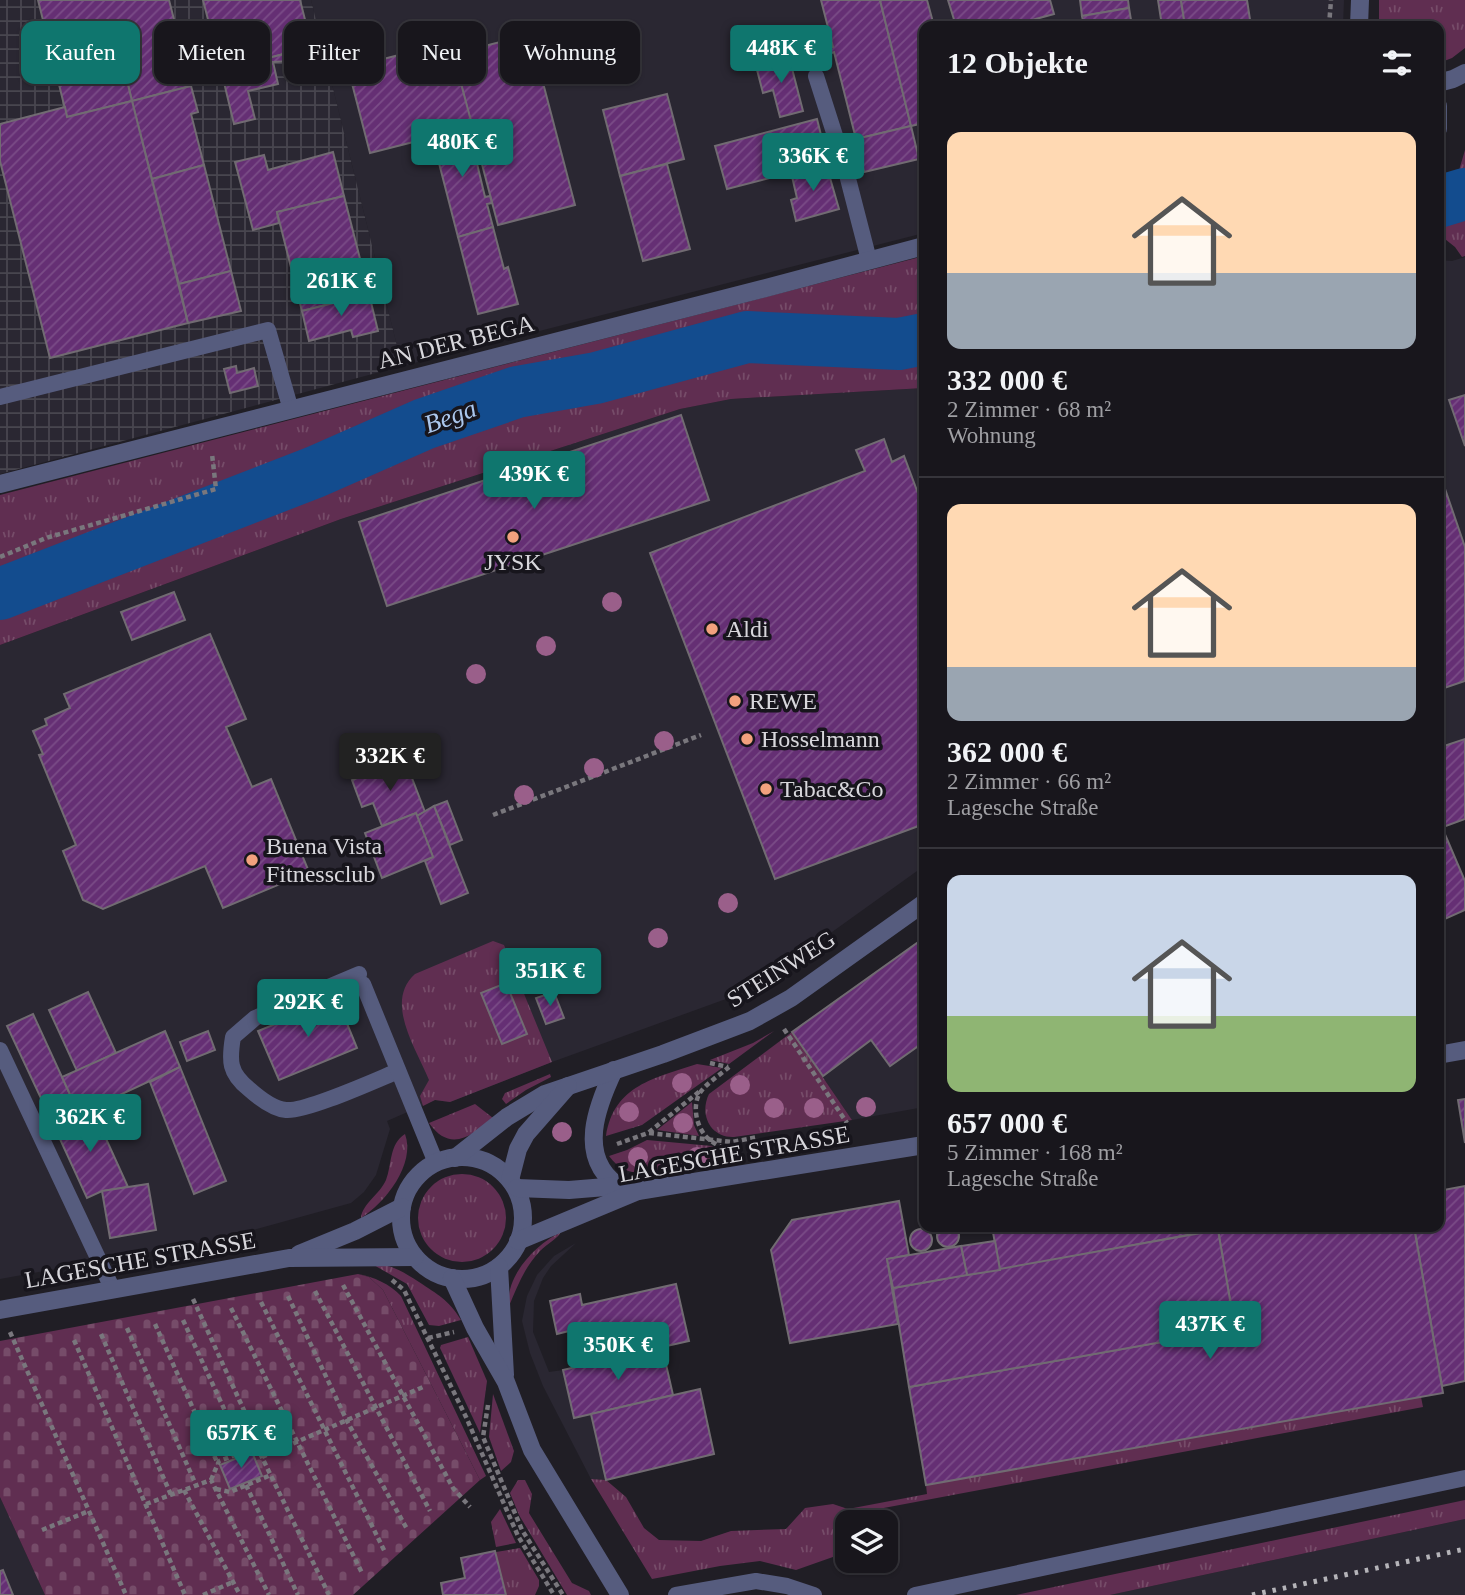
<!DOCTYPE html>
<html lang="de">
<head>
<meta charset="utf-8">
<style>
	:root { --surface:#18161c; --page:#211f25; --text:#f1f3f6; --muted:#9f9fa3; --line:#36353b; --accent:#0f766e }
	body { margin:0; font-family:"Times New Roman",serif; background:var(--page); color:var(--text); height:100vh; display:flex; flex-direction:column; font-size:26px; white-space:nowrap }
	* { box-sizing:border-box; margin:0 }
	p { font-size:23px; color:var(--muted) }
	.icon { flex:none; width:38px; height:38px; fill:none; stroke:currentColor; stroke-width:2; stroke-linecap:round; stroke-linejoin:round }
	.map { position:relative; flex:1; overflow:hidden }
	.sheet { position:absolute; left:919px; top:21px; width:525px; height:1211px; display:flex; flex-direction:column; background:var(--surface); border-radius:14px; box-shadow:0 2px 5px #0004,0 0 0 2px var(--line) }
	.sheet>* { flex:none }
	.hud { position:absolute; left:21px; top:21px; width:665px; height:63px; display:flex; gap:14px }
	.tools { position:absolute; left:835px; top:1510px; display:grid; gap:14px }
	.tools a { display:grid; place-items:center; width:63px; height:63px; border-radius:14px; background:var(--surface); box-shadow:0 2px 5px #0004,0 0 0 2px var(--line); font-size:35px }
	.price { position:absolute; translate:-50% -60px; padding:0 16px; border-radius:7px; background:var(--accent); color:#fff; font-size:23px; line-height:46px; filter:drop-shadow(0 2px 4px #0008) }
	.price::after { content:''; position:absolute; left:50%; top:42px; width:21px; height:16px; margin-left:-10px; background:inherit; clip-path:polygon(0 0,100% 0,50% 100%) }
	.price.on { background:#222; color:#fff }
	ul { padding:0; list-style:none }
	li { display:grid; align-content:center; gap:14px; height:371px; padding:0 28px }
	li+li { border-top:2px solid var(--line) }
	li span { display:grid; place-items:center; height:217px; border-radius:14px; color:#555 }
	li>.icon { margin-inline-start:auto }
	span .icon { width:126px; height:126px; fill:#fffc; stroke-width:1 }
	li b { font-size:30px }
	h2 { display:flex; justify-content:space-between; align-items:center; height:84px; padding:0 28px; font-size:30px }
	.chip { padding:0 24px; border-radius:14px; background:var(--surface); box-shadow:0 2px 5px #0004,0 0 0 2px var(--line); font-size:24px; line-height:63px }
	.chip.on { background:var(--accent); color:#fff }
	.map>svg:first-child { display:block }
</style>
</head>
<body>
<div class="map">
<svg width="1465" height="1595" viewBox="0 0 1465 1595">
	<defs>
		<pattern id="industrial-grid" width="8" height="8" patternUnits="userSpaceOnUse" patternTransform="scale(1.75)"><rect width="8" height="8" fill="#2a2732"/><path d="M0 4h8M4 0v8" fill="none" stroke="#48464f"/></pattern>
		<pattern id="grass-tufts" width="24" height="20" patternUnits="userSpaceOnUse" patternTransform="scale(1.75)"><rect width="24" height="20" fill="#602e51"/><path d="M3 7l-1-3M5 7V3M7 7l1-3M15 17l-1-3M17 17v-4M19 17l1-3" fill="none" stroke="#764c69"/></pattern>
		<pattern id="cemetery-stones" width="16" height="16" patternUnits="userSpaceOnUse" patternTransform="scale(1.75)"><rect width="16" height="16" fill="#602e51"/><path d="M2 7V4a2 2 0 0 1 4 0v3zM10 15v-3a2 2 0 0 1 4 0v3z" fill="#764c69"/></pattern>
		<pattern id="building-hatch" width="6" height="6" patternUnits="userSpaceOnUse" patternTransform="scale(1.75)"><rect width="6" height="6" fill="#652f74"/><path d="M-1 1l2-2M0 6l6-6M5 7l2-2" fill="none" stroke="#7a4c87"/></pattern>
	</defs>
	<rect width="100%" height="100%" fill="#201e25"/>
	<g fill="#2a2732">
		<path d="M311 0H1344L1343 26H924V233L402 366Z"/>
		<path d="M1465 257V739L1439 748 1438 260 1452 261Z"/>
		<path d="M924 388V866L800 955 737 995 552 1062 450 1102 435 1100 387 1121 390 1129 376 1175 364 1192 351 1203 221 1239 0 1279V645L341 519 680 409 731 399Z"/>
		<path d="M924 938V1107L852 1120 792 1032Z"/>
		<path d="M576 1243 551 1266 543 1278 534 1301 533 1332 549 1372 563 1370 574 1418 591 1414 606 1480 591 1479 543 1386 530 1353 522 1321 527 1296 537 1275 554 1256Z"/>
		<path d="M0 1497 45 1595H0Z"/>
		<path d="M1465 1519V1595H1110Z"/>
	</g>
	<path fill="url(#industrial-grid)" d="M0 0H311L402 366 0 474Z"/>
	<g fill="url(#grass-tufts)">
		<path d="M1379 0H1465V48L1452 58 1439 63 1438 26H1379Z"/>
		<path d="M1465 150V256L1462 257 1455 247 1440 235Z"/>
		<path d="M924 256V388L731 399 680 409 341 519 0 645V495Z"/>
		<path d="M493 941 504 945 552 1062 450 1102 435 1100 423 1106 420 1096 429 1080C416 1048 384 1002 415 974Z"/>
		<path d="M774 1031 729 1064 710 1060 753 1043Z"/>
		<path d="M792 1032 852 1120 734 1137C710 1138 699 1114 709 1094Z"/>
		<path d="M697 1064 722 1068 642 1125 606 1136C614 1085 655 1078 697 1064Z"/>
		<path d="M550 1074 551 1077 526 1090 506 1104 502 1099 505 1093Z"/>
		<path d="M692 1102 694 1125 699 1136 657 1130Z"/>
		<path d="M475 1104 493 1118C472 1136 450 1153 429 1123Z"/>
		<path d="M405 1134C416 1164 385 1203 361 1218 362 1204 380 1194 386 1180 392 1165 389 1144 405 1134Z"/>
		<path d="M647 1140 712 1146 733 1157 644 1173C628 1173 619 1169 609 1156L627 1150Z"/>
		<circle cx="462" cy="1218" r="44"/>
		<path d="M561 1232C557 1239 547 1244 540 1251 524 1268 518 1285 509 1306 505 1276 536 1244 561 1232Z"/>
		<path d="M372 1264C392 1264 403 1272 419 1282 438 1295 448 1299 461 1320L439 1326 429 1325 407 1284Z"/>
		<path d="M358 1274C374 1277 390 1284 401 1296L486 1476 480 1480 383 1290 369 1277Z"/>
		<path d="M468 1337 487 1381 480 1433 440 1348 441 1345Z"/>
		<path d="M493 1394 514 1451 511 1462 501 1471 489 1437Z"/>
		<path d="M1421 1397 1423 1407 857 1513 856 1522H847V1552L796 1570 760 1561 720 1566 652 1579 591 1479 606 1480 626 1497 644 1528 659 1540 701 1541 731 1531 786 1529 805 1508 833 1504 848 1509 927 1494 926 1485Z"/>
		<path d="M518 1480H525L532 1494 529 1513 572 1583 589 1591 591 1595H567L519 1515 510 1493Z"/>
		<path d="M1465 1500V1519L1110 1595H1016Z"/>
		<path d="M500 1509 516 1543 496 1547 491 1522Z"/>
		<path d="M520 1548 539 1580V1586L535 1595H506L503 1581H501L496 1552Z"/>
	</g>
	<path fill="url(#cemetery-stones)" d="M358 1274 369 1277 383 1290 480 1480 353 1595H45L0 1497V1341Z"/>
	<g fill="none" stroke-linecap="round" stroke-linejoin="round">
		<g stroke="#134c8e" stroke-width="52">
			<path d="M1438 202 1465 194"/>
			<path d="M0 594 315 472 424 424 517 392 596 378 747 337 899 344 924 339"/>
		</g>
	</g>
	<g fill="url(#building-hatch)" stroke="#716b72" stroke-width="2">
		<path d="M38 0H169L191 86 132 101 119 48 54 64Z"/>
		<path d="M203 0H300L314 55 290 61 288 53 221 70Z"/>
		<path d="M821 0H880L911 126 856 139 834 52 829 54 828 48 833 47Z"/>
		<path d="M880 0H927L934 26H924V123L911 126Z"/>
		<path d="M948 0H1050L1054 14 1010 26H956Z"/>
		<path d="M1080 0H1128L1129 8 1082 16Z"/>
		<path d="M1158 0H1181L1185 26H1162Z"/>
		<path d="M1181 0H1247L1251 26H1185Z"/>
		<path d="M1129 8 1132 26H1084L1082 16Z"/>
		<path d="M551 29 555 43 558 42 566 74 542 79 575 205 498 225 453 54Z"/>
		<path d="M450 42 471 121 431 132 433 137 370 153 348 68Z"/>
		<path d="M119 48 132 101 67 117 54 64Z"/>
		<path d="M288 53 290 61 273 62 278 84 248 91 255 119 234 124 221 70Z"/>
		<path d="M789 57 803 111 780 117 773 90 763 93 756 66Z"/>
		<path d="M191 86 198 112 191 114 204 165 152 179 132 101Z"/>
		<path d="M667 94 684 159 620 176 603 110Z"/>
		<path d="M132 101 188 323 50 358 0 161V124L65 107 67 117Z"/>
		<path d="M817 119 828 163 727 189 715 146Z"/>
		<path d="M467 122 485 197 490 196 492 203 487 204 493 227 458 237 431 132Z"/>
		<path d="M911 126 919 159 864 172 856 139Z"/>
		<path d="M333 152 344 196 277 212 279 223 253 230 235 162 264 155 268 170Z"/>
		<path d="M667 164 690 249 643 261 620 176Z"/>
		<path d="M826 164 839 209 796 221 791 200 797 198 791 172Z"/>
		<path d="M204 165 231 271 179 284 152 179Z"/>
		<path d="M344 196 369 294 302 311 277 212Z"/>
		<path d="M493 227 504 269 508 267 518 304 478 314 458 237Z"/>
		<path d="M231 271 241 311 188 323 179 284Z"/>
		<path d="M369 294 378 331 353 337 351 330 309 341 302 311Z"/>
		<path d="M236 366 237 373 254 368 258 386 230 393 224 369Z"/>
		<path d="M1465 395V446L1449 400Z"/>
		<path d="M681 415 709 500 387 606 359 522Z"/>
		<path d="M884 439 892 462 904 456 919 496 924 494V824L775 879 650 553 865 471 856 450Z"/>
		<path d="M1443 483 1465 547V681L1438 690V485Z"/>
		<path d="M174 592 185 620 132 640 121 612Z"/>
		<path d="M210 634 246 719 226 727 252 787 271 779 309 872 223 908 205 866 103 909 83 900 63 851 76 845 39 755 43 754 33 731 47 725 45 719 70 708 64 694Z"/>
		<path d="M390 737 399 762 375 771 366 747Z"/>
		<path d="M1465 739V819L1443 827 1438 818V748Z"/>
		<path d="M405 760 425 812 417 816 416 813 382 826 373 803 362 807 352 780Z"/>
		<path d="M447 801 462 840 450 845 434 806Z"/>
		<path d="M434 806 468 893 441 904 425 861 433 857 417 816Z"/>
		<path d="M416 813 433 857 382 878 365 833Z"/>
		<path d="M1438 818 1465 881V910L1438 922Z"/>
		<path d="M924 938V1042L890 1066 871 1040 823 1076 792 1032Z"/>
		<path d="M506 983 527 1034 502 1044 481 993Z"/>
		<path d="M88 992 116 1053 77 1071 49 1010Z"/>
		<path d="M554 992 564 1018 546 1024 536 998Z"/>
		<path d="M337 999 357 1048 279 1080 258 1031Z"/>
		<path d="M33 1014 79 1114 54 1126 7 1026Z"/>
		<path d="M165 1031 180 1067 79 1114 62 1077Z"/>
		<path d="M208 1031 215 1050 187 1061 180 1042Z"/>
		<path d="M180 1067 226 1181 194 1194 150 1082Z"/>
		<path d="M1465 1099V1143L1458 1100Z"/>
		<path d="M92 1108 128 1187 102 1191 87 1198 54 1126Z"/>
		<path d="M148 1184 156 1230 110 1238 102 1191Z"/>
		<path d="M1465 1186V1381L1442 1386 1414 1227H1438V1191Z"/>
		<path d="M899 1201 909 1255 887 1259 898 1324 790 1343 771 1250 792 1220Z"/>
		<circle cx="948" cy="1236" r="11"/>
		<path d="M992 1227H1192L1193 1234 1000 1270Z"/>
		<path d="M1237 1227H1414L1443 1393 926 1485 909 1387 1235 1329 1218 1230Z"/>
		<circle cx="921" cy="1240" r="11"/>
		<path d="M1218 1230 1235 1329 909 1387 893 1288Z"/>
		<path d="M995 1241 1000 1270 967 1275 961 1246Z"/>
		<path d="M961 1246 967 1275 893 1288 887 1259Z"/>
		<path d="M676 1284 689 1341 577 1366 569 1331 557 1334 550 1301 580 1294 582 1305Z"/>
		<path d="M662 1347 673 1395 574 1418 563 1370Z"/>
		<path d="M700 1389 714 1454 606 1480 591 1414Z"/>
		<path d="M252 1452 262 1476 230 1489 220 1465Z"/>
		<path d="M495 1551 506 1595H443L441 1583 465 1578 461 1558Z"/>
		<path d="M3 1570 13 1595H0V1571Z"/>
	</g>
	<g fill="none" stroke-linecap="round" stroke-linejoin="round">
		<g stroke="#79777d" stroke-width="4.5" stroke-dasharray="5 3.5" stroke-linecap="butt">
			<path d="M1329 26 1331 0"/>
			<path d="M0 557 46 538 216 489 212 454"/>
			<path d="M493 815 701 735"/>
			<path d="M784 1029 847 1123"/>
			<path d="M710 1063 728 1067"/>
			<path d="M729 1067C721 1074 710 1081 703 1089 690 1102 696 1130 710 1140 716 1145 723 1148 730 1152"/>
			<path d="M649 1133 732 1142 758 1137"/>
			<path d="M617 1144 648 1133 700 1091"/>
			<path d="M392 1280 404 1290 466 1417 518 1536 554 1595"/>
			<path d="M343 1285 453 1488 470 1507"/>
			<path d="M315 1291 430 1511"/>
			<path d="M288 1296 347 1421 407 1529"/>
			<path d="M193 1299 259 1443 257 1447 329 1595"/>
			<path d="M261 1302 385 1552"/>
			<path d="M231 1308 362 1573"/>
			<path d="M183 1320 244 1452"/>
			<path d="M155 1324 218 1464"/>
			<path d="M127 1328 196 1485"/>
			<path d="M10 1332 126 1595"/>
			<path d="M101 1334 171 1495"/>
			<path d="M428 1338 454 1332"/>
			<path d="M74 1340 185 1595"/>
			<path d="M488 1405 483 1437 522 1530 563 1595"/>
			<path d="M262 1457 423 1387"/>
			<path d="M211 1480 219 1461 257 1447"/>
			<path d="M246 1485 298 1595"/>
			<path d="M216 1489 230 1492 271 1475"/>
			<path d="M184 1490 240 1595"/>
			<path d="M146 1504 211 1480 269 1595"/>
			<path d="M42 1530 89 1511"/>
			<path d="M203 1595 233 1582"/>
		</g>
		<g stroke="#565c7e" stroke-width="16">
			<path d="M816 76 845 167 869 260"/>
			<path d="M0 397 268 330 291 410"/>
			<path d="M359 974 255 1018 233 1037C229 1061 229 1073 249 1089 258 1097 273 1109 286 1110 306 1112 376 1080 398 1071"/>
			<path d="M363 984 436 1163"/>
			<path d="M0 1050 113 1290"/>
			<path d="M676 1595 756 1581 787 1586 814 1595"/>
			<path d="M915 1595 1465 1478"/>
		</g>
		<path stroke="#565c7e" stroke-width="18" d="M0 484 762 289 924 246"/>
		<g stroke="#565c7e" stroke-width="18">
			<path d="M1359 26 1360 0"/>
			<path d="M1438 83 1453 79 1465 73"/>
			<path d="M1438 106V129"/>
			<path d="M1438 1055 1465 1050"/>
			<path d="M614 1070C597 1106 577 1156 617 1185 623 1189 632 1190 638 1191"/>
			<circle cx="462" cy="1218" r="61"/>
			<path d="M455 1158 507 1117 545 1094 663 1054 750 1021 791 998 924 903"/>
			<path d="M510 1180 518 1149 526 1134 568 1086"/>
			<path d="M517 1188 569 1190 618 1186"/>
			<path d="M518 1241 638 1191 924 1145"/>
			<path d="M299 1254 355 1231 402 1207"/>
			<path d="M499 1267 505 1375"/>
			<path d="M452 1278 475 1328 506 1382 532 1450 620 1595"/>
			<path d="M0 1310 289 1258 415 1257"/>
		</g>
		<path stroke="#b5b4b9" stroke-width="5" stroke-dasharray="3.5 7" stroke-linecap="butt" d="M1252 1595 1465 1549"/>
	</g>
	<g fill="#9a5f8a">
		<circle cx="612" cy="602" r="10"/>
		<circle cx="546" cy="646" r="10"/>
		<circle cx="476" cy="674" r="10"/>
		<circle cx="664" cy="741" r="10"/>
		<circle cx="594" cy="768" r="10"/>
		<circle cx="524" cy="795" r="10"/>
		<circle cx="728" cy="903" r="10"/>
		<circle cx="658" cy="938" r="10"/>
		<circle cx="587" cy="965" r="10"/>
		<circle cx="682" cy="1083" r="10"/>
		<circle cx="740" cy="1085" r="10"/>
		<circle cx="866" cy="1107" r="10"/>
		<circle cx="774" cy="1108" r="10"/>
		<circle cx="814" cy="1108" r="10"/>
		<circle cx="629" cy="1112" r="10"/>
		<circle cx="683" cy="1123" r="10"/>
		<circle cx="562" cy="1132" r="10"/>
		<circle cx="638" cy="1157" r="10"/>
		<circle cx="697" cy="1157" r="10"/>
	</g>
	<g fill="#f2a17e" stroke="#17151c" stroke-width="2.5">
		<circle cx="513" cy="537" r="7"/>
		<circle cx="712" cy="629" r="7"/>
		<circle cx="735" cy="701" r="7"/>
		<circle cx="747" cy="739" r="7"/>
		<circle cx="766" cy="789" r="7"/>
		<circle cx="252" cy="860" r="7"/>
	</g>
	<g text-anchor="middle" stroke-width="7" stroke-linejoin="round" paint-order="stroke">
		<g font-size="24" fill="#d8d7dc" stroke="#17151c">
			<text transform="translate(456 342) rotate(-14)" y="8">AN DER BEGA</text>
			<text transform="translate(781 969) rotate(-32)" y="8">STEINWEG</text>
			<text transform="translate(734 1154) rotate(-10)" y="8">LAGESCHE STRASSE</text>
			<text transform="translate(140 1260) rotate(-10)" y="8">LAGESCHE STRASSE</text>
		</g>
		<g font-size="24" fill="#d8d7dc" stroke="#17151c" text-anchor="start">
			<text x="513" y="570" text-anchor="middle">JYSK</text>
			<text x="726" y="637">Aldi</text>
			<text x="749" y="709">REWE</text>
			<text x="761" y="747">Hosselmann</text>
			<text x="780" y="797">Tabac&amp;Co</text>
			<text x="266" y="854">Buena Vista<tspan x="266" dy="28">Fitnessclub</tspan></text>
		</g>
		<g font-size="26" font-style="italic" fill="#abc7ed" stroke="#17151c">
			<text transform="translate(450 416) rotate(-20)" y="9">Bega</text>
		</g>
	</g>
</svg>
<div class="tools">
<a><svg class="icon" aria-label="layers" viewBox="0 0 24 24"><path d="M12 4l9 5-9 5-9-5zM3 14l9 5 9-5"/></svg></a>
</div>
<b class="price" style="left:781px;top:85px">448K €</b>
<b class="price" style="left:462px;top:179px">480K €</b>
<b class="price" style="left:813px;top:193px">336K €</b>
<b class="price" style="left:341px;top:318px">261K €</b>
<b class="price" style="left:534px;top:511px">439K €</b>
<b class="price on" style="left:390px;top:793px">332K €</b>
<b class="price" style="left:550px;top:1008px">351K €</b>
<b class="price" style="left:308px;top:1039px">292K €</b>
<b class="price" style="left:90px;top:1154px">362K €</b>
<b class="price" style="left:1210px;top:1361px">437K €</b>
<b class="price" style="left:618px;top:1382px">350K €</b>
<b class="price" style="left:241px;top:1470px">657K €</b>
<div class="hud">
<a class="chip on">Kaufen</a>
<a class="chip">Mieten</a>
<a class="chip">Filter</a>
<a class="chip">Neu</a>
<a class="chip">Wohnung</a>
</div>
<section class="sheet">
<h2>12 Objekte<svg class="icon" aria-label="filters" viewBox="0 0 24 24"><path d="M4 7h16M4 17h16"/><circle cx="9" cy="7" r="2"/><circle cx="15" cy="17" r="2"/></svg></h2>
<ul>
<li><span style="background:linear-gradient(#ffd9b3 65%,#9aa5b1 0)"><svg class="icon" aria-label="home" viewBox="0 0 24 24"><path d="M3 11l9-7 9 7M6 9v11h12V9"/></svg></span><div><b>332 000 €</b><p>2 Zimmer · 68 m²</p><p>Wohnung</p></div></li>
<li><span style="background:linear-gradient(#ffd9b3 75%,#9aa5b1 0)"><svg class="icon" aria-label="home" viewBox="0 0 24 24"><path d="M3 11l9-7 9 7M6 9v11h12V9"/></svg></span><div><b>362 000 €</b><p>2 Zimmer · 66 m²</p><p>Lagesche Straße</p></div></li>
<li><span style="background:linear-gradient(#c9d6e8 65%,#8fb573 0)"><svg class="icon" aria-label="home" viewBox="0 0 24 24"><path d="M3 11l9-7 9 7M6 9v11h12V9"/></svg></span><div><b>657 000 €</b><p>5 Zimmer · 168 m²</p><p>Lagesche Straße</p></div></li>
</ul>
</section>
</div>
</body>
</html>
